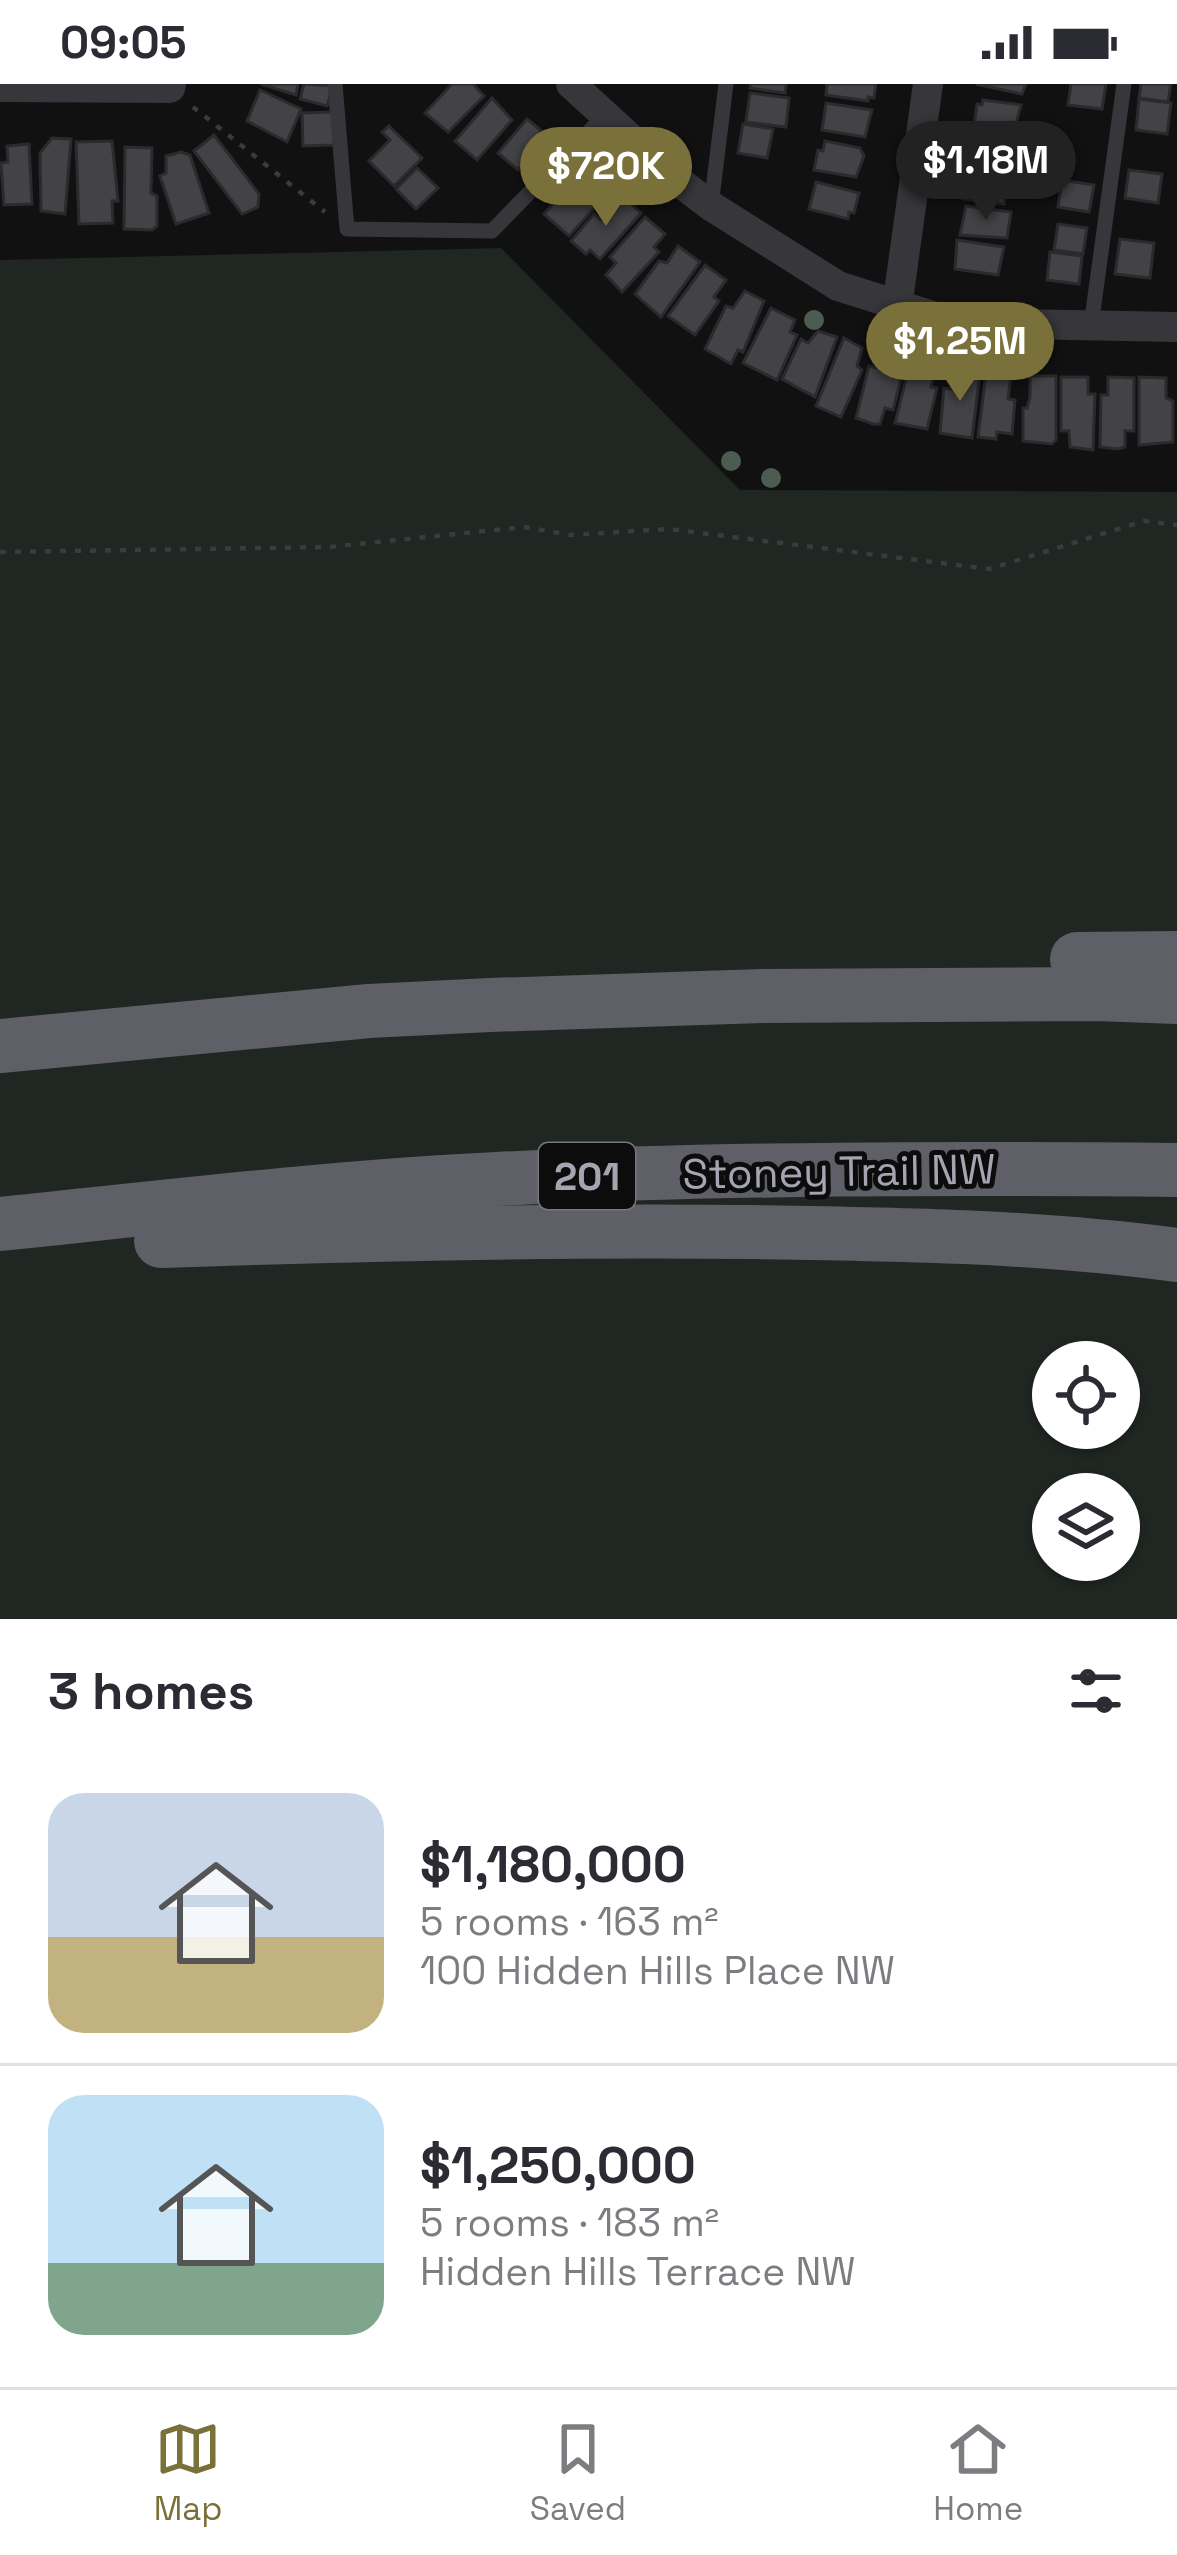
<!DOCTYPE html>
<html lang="en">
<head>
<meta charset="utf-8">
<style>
	:root { --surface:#fff; --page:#f2f2f3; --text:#2b2b33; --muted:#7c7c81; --line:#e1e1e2; --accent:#7a7039 }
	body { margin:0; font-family:"Space Grotesk",sans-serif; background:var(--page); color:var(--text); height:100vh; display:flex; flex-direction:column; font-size:45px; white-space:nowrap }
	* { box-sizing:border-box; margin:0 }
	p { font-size:39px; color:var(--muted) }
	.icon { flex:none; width:66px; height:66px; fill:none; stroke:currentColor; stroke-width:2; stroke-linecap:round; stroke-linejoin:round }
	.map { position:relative; height:1535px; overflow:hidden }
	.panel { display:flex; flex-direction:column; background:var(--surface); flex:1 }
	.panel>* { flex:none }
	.controls { position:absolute; left:1032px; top:1257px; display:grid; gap:24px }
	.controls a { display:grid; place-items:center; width:108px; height:108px; border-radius:50%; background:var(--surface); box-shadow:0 3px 9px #0004; font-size:60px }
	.price { position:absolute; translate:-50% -102px; padding:0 27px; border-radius:42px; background:var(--accent); color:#fff; font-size:39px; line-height:78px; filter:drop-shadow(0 3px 6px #0008) }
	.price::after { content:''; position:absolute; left:50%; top:72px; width:36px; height:27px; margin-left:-18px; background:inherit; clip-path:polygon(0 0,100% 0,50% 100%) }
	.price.active { background:#222; color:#fff }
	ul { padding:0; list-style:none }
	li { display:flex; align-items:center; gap:36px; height:300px; padding:0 48px }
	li+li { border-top:3px solid var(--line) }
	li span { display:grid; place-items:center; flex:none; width:336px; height:240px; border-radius:36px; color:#555 }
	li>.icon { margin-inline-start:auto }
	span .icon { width:144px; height:144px; fill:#fffc; stroke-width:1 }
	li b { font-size:51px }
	h2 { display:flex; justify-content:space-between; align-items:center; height:144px; padding:0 48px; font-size:51px }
	.status { display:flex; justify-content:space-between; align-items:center; height:84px; padding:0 60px; background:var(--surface); direction:ltr }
	.status svg { height:33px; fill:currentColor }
	.menu { display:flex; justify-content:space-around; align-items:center; height:168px; border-top:3px solid var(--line); background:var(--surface); font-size:33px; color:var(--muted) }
	.menu a { display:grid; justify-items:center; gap:6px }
	.menu .active { color:var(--accent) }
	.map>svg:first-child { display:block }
</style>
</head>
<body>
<div class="status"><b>09:05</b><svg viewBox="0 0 49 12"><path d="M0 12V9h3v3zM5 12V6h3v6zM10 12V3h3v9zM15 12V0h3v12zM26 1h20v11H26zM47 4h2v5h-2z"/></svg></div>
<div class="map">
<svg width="1177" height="1535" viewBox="0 0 1177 1535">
	<rect width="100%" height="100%" fill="#111112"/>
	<path fill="#202622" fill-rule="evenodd" d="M501 164 740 406 1177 408V1535H0V176ZM1053 1278H1119V1344H1053ZM1053 1410H1119V1476H1053Z"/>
	<g fill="#434347" stroke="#2b2b2e" stroke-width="3">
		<path d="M261 0H298L296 11Z"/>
		<path d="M304 0 333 2 327 22 300 15Z"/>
		<path d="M452 0H473L484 12 448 48 425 29Z"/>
		<path d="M751 0H786L785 9 750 4Z"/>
		<path d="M827 0H876L874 14 868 13V17L826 11Z"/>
		<path d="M976 0H1026L1022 10Z"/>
		<path d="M1071 0H1106L1102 25 1068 21Z"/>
		<path d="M1141 0H1171L1168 18 1139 14Z"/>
		<path d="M260 6 301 25 287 58 247 37Z"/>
		<path d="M750 9 789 14 786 43 746 38Z"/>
		<path d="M492 14 512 36 477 76 455 57Z"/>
		<path d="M1139 15 1171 19 1167 50 1136 46Z"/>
		<path d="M983 16 1021 21 1014 47 974 42 977 20 982 21Z"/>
		<path d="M826 19 872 26 865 53 822 46Z"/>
		<path d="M333 28 334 61 303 62 302 29Z"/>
		<path d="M527 35 548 52 518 86 498 69Z"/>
		<path d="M743 40 773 45 767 74 738 69Z"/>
		<path d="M389 42 422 74 394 102 369 77 390 56 382 48Z"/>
		<path d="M972 49 1022 55 1014 84 968 77Z"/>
		<path d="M214 51 259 110 258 123 242 130 194 67Z"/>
		<path d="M52 54 71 55 65 130 41 127 40 69Z"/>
		<path d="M112 57 118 117H112L113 139 79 140 76 58Z"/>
		<path d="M825 57 860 64 864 72 856 93 814 86 818 66 823 67Z"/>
		<path d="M29 60 32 120 4 121 1 79 8 78 7 62Z"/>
		<path d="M125 63 152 64 151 109 157 112V142L152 146 124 145Z"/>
		<path d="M181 68 190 71 209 129 176 140 160 92 166 89V72Z"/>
		<path d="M587 81 607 98 591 117 596 122 569 152 544 130Z"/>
		<path d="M417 84 438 104 416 125 396 105Z"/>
		<path d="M1129 86 1162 90 1158 119 1125 114Z"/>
		<path d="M973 87 1008 92 1004 120 963 115 967 93H972Z"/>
		<path d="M1062 96 1094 101 1089 128 1058 123Z"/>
		<path d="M816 98 859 109 854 129 849 128 848 135 809 125Z"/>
		<path d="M622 112 641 129 600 175 590 166 586 170 571 157 594 130 601 136Z"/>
		<path d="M966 122 1011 128 1007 154 960 151Z"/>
		<path d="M645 133 665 150 654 163 659 168 622 208 606 191 616 179 610 173Z"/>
		<path d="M1058 140 1087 144 1083 170 1054 166Z"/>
		<path d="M1120 155 1154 159 1150 194 1115 190Z"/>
		<path d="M957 156 1004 163 998 191 955 185Z"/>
		<path d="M678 162 700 178 661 233 635 210 659 177 667 179Z"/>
		<path d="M1050 168 1082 172 1079 200 1047 196Z"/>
		<path d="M705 181 726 196 714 213 719 217 695 251 668 232Z"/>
		<path d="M745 207 764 217 743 268 738 266 731 280 705 265 726 222 733 224Z"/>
		<path d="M771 224 795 236 790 248 797 251 777 296 743 279Z"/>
		<path d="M818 247 837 253 815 313 782 295 801 255 808 259Z"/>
		<path d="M844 254 862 264 857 282 862 286 841 333 816 322Z"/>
		<path d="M880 268 906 274 893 326 885 324 880 340H873L856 334 869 282 876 284Z"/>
		<path d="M911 275 936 282 931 303 937 304 927 345 895 339Z"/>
		<path d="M954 284 980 288 972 354 940 349 944 304 951 305Z"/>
		<path d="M986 289 1011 291 1008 315 1015 316 1012 350 997 348 996 355 978 353Z"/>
		<path d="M1030 292H1056V356L1052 360 1023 357V324H1027L1030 313Z"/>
		<path d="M1061 293H1088V310H1095L1093 366 1070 363 1069 347H1061Z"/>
		<path d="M1108 293 1134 294V347H1125V363L1118 365 1100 363 1101 311H1108Z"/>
		<path d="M1139 293 1166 294V314L1173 317V358L1139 361Z"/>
	</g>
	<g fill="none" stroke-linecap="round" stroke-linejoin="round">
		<g stroke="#3a3b3f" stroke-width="4.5" stroke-dasharray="6 9" stroke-linecap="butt">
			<path d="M193 23 325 128"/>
			<path d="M0 468 329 463 524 443 570 451 669 445 989 485 1144 437 1177 441"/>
		</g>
		<g stroke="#37373b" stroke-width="15">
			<path d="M335 0 347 145 492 147 606 30"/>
			<path d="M711 122 726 0"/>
			<path d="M1091 242 1124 0"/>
		</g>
		<g stroke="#37373b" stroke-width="30">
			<path d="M571 0 673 93 711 122 838 202 955 239 1177 243"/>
			<path d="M0 3 170 4 171 0"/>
			<path d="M897 223 928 0"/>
		</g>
		<g stroke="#5f5f67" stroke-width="54">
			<path d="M1077 875 1177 874"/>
			<path d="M0 962 369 927 490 921 762 912 1097 910 1177 913"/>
			<path d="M0 1140C165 1123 331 1103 497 1095 724 1084 950 1084 1177 1086"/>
			<path d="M161 1157C357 1150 554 1146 751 1148 893 1150 1036 1152 1177 1171"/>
		</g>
	</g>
	<g fill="#4c5c51">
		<circle cx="814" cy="236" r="10"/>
		<circle cx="731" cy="377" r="10"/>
		<circle cx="771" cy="394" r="10"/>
	</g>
	<g text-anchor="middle" stroke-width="10" stroke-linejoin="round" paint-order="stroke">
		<rect fill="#0c0c0d" stroke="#767780" stroke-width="3" x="539" y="1059" width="96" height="66" rx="9"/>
		<g font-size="39" font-weight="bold" fill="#a4a5b1">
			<text x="587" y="1106">201</text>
		</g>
		<g font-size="42" fill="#a4a5b1" stroke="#0c0c0d">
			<text transform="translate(839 1087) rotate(-1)" y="15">Stoney Trail NW</text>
		</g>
	</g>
</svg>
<div class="controls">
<a><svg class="icon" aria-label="locate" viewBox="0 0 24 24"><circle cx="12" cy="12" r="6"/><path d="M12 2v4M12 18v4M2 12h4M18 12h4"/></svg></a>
<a><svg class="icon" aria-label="layers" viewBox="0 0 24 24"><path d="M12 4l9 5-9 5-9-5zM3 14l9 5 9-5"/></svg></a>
</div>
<b class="price active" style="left:986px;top:139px">$1.18M</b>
<b class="price" style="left:606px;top:145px">$720K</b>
<b class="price" style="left:960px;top:320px">$1.25M</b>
</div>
<section class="panel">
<h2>3 homes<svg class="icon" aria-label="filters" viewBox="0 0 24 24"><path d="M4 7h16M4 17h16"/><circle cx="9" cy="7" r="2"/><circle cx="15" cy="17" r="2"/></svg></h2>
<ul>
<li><span style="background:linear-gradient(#c9d6e8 60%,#c2b280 0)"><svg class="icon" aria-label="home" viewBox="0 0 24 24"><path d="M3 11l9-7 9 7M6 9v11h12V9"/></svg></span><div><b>$1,180,000</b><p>5 rooms · 163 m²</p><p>100 Hidden Hills Place NW</p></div></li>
<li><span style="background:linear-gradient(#bfe0f5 70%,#7fa58c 0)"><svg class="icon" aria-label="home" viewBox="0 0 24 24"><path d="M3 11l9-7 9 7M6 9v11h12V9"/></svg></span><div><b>$1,250,000</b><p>5 rooms · 183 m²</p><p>Hidden Hills Terrace NW</p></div></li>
</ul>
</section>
<nav class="menu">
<a class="active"><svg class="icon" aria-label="map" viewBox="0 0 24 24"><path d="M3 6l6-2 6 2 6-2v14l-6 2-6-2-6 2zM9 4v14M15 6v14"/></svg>Map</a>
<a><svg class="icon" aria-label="saved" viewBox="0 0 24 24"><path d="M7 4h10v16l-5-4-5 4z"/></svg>Saved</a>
<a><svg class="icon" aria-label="home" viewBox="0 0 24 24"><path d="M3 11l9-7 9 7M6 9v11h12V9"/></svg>Home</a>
</nav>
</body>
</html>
